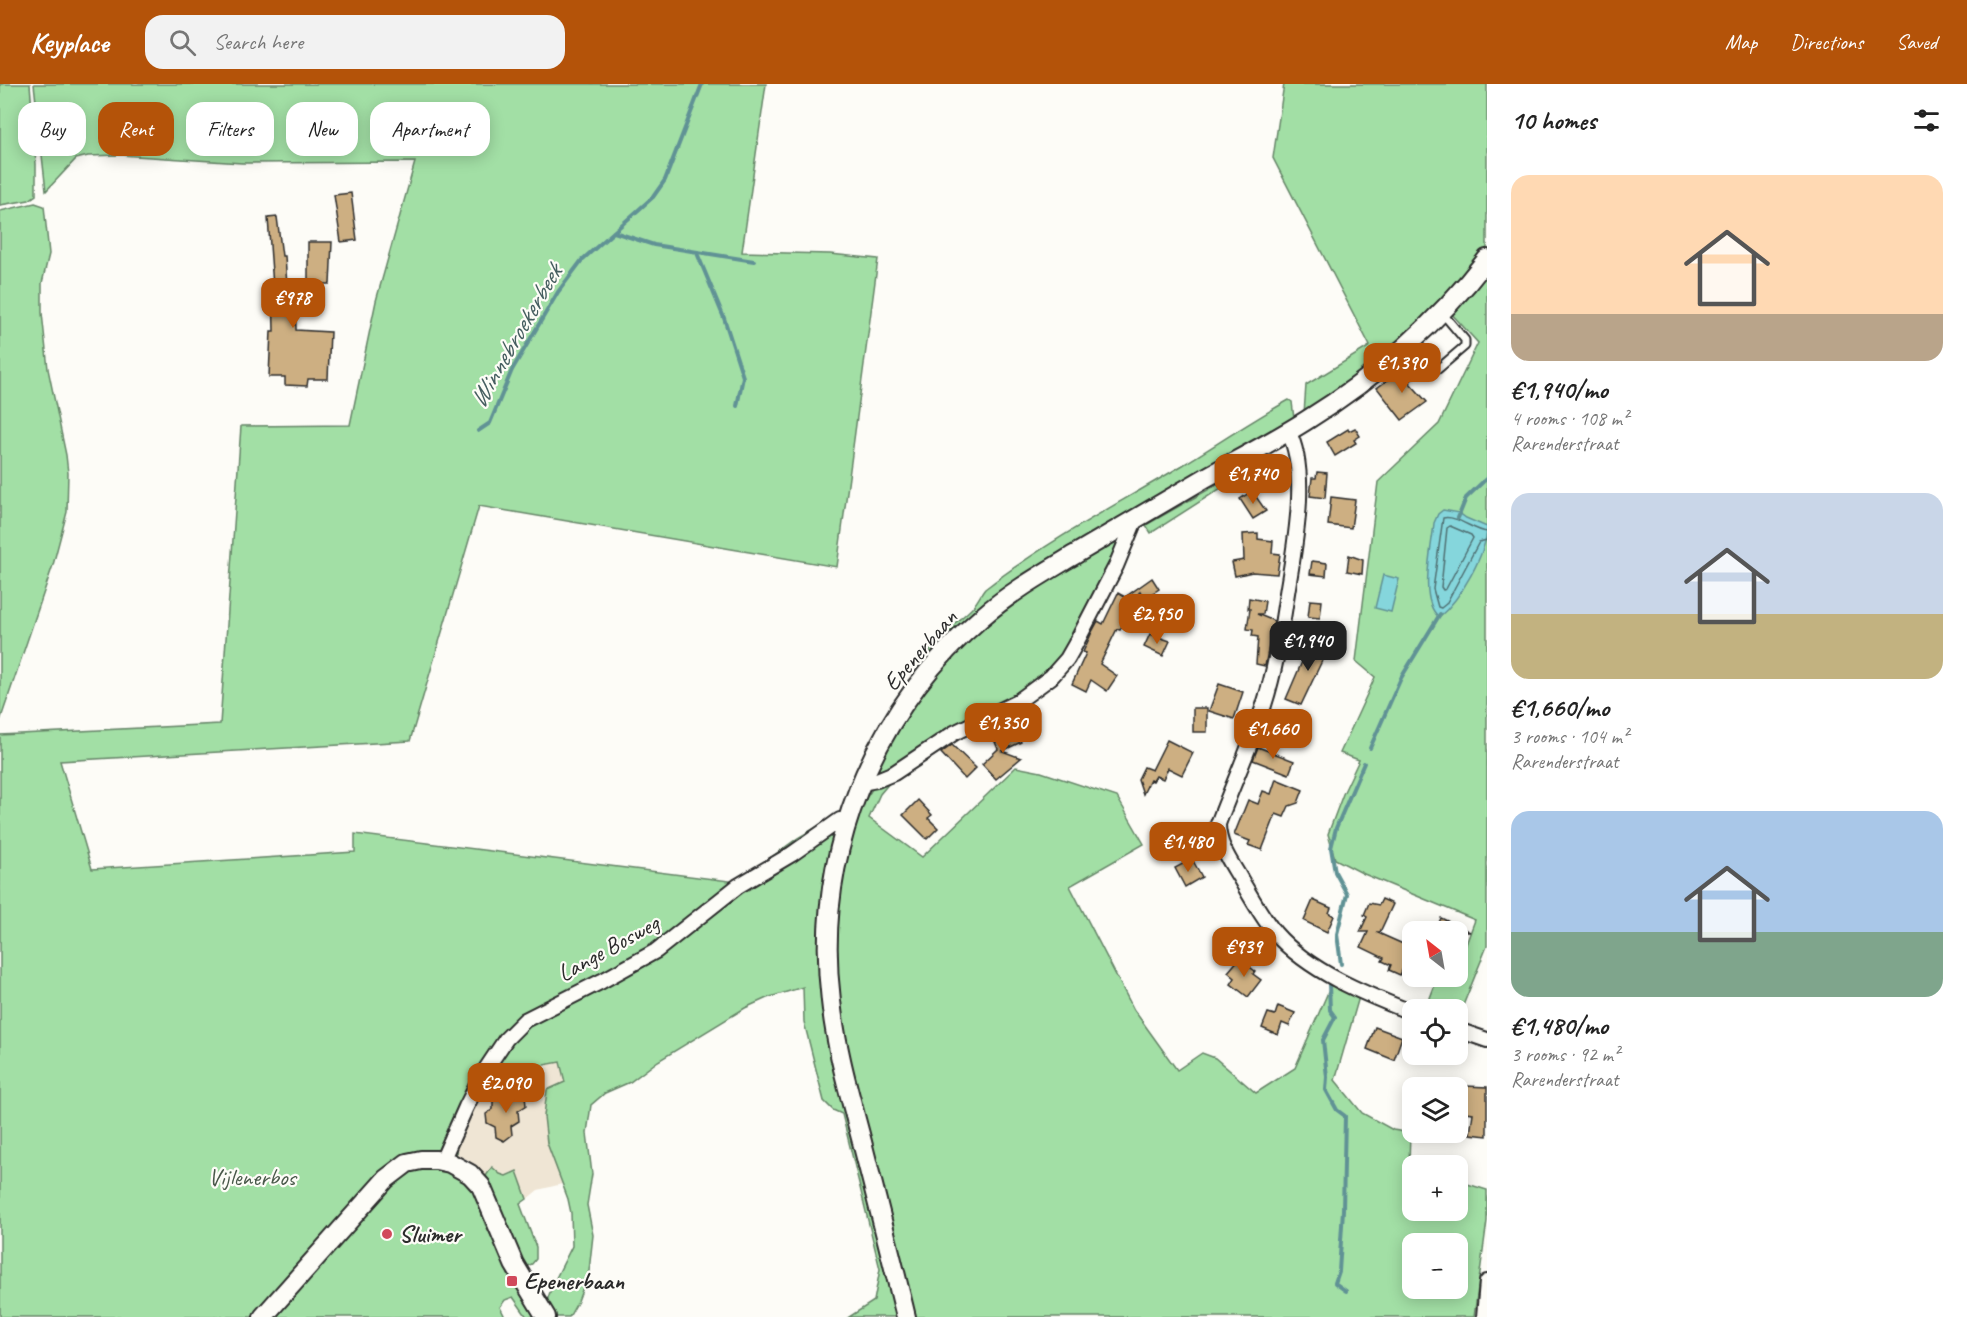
<!DOCTYPE html>
<html lang="en">
<head>
<meta charset="utf-8">
<style>
	:root { --surface:#fff; --page:#f2f2f2; --text:#222; --muted:#767676; --accent:#b45309 }
	body { margin:0; font-family:Caveat,sans-serif; background:var(--page); color:var(--text); height:100vh; display:flex; flex-direction:column; font-size:22px; white-space:nowrap }
	* { box-sizing:border-box; margin:0 }
	p { font-size:20px; color:var(--muted) }
	.icon { flex:none; width:33px; height:33px; fill:none; stroke:currentColor; stroke-width:2; stroke-linecap:round; stroke-linejoin:round }
	.map { position:relative; flex:1; overflow:hidden }
	.details { display:flex; flex-direction:column; background:var(--surface); width:480px }
	.details>* { flex:none }
	.top-card { position:absolute; left:18px; top:18px; width:570px; height:54px; display:flex; gap:12px }
	.needle { width:39px; rotate:329deg }
	.controls { position:absolute; left:1402px; top:837px; display:grid; gap:12px }
	.controls a { display:grid; place-items:center; width:66px; height:66px; border-radius:12px; background:var(--surface); box-shadow:0 3px 15px #0003; font-size:30px }
	.price { position:absolute; translate:-50% -51px; padding:0 14px; border-radius:12px; background:var(--accent); color:#fff; font-size:20px; line-height:39px; filter:drop-shadow(0 2px 3px #0008) }
	.price::after { content:''; position:absolute; left:50%; top:36px; width:18px; height:14px; margin-left:-9px; background:inherit; clip-path:polygon(0 0,100% 0,50% 100%) }
	.price.selected { background:#222; color:#fff }
	ul { padding:0; list-style:none }
	li { display:grid; align-content:center; gap:12px; height:318px; padding:0 24px }
	li span { display:grid; place-items:center; height:186px; border-radius:18px; color:#555 }
	li>.icon { margin-inline-start:auto }
	span .icon { width:108px; height:108px; fill:#fffc; stroke-width:1 }
	li b { font-size:26px }
	h2 { display:flex; justify-content:space-between; align-items:center; height:72px; padding:0 24px; font-size:26px }
	.tag { padding:0 21px; border-radius:18px; background:var(--surface); box-shadow:0 3px 15px #0003; font-size:21px; line-height:54px }
	.tag.selected { background:var(--accent); color:#fff }
	header { display:flex; align-items:center; gap:36px; box-sizing:border-box; height:84px; padding:0 30px; background:var(--accent); color:#fff }
	header strong { font-size:28px }
	nav { display:flex; gap:33px; margin-inline-start:auto; font-size:21px }
	.search { width:420px; height:54px; background:var(--page); display:flex; align-items:center; gap:15px; box-sizing:border-box; padding:0 21px; border-radius:18px; color:var(--muted); font-size:22px }
	main { display:flex; flex:1; min-height:0 }
	.map>svg:first-child { display:block }
</style>
</head>
<body>
<header>
<strong>Keyplace</strong>
<div class="search"><svg class="icon" aria-label="search" viewBox="0 0 24 24"><circle cx="10" cy="10" r="6"/><path d="M15 15l6 6"/></svg>Search here</div>
<nav><a>Map</a><a>Directions</a><a>Saved</a></nav>
</header>
<main>
<div class="map">
<svg width="1487" height="1233" viewBox="0 0 1487 1233">
	<rect width="100%" height="100%" fill="#fdfcf7"/>
	<filter id="ink" filterUnits="userSpaceOnUse"><feTurbulence type="fractalNoise" baseFrequency=".0167" numOctaves="2"/><feDisplacementMap in="SourceGraphic" scale="12" xChannelSelector="R" yChannelSelector="G"/><feConvolveMatrix kernelMatrix="1 2 1 2 8 2 1 2 1" color-interpolation-filters="sRGB"/></filter>
	<g filter="url(#ink)">
		<path fill="#efe5d4" d="M560 978 566 998 547 1059 562 1100 538 1106 527 1115 517 1087 506 1092 500 1090 492 1083 486 1092 468 1076 456 1070V1056L488 991Z"/>
		<g fill="#a2dfa5" stroke="#668568" stroke-width="1.5" fill-rule="evenodd">
			<path d="M0 0H30L36 80V111L29 116 0 121Z"/>
			<path d="M34 0H766L742 168 830 170 878 175 837 483 479 422 410 657 60 677 92 785 355 768V750L737 798 798 754 844 727 863 719 874 702 896 691 880 710 869 734 922 773 1016 683 1041 688 1117 713 1144 760 1070 802 1134 926 1177 986 1202 969 1215 974 1256 1009 1295 984 1332 899 1359 913 1335 996 1362 1029 1393 1046 1410 1049 1409 1081 1413 1083V1126H1458V1097L1487 1106V1137L1474 1233H849L874 1217 880 1185 842 1030 833 1026 824 1017 804 938 803 903 767 914 745 924 658 977 630 998 605 1009 591 1021 587 1049 592 1090 587 1121 593 1151 589 1187 578 1217 569 1233H556L546 1220 552 1202 572 1162 571 1129 568 1115 547 1059 544 1032 547 1006 565 998 560 978 488 991 456 1056 457 1089 472 1102 485 1140 502 1173 509 1193 536 1233H527L513 1213 505 1216 500 1223 505 1233H0V651L220 640 241 342 350 341 376 217 415 78 242 79 120 71 88 72 76 75 46 107ZM1413 1160H1458V1204H1413Z"/>
			<path d="M1284 0H1487V168L1464 197 1382 276 1304 330 1306 301 1370 262 1273 74Z"/>
			<path d="M35 119 44 122 49 170 42 199V229L48 285 66 371 68 389 67 428 53 481 0 637V127Z"/>
			<path d="M1487 184V862L1460 929 1458 926 1449 925 1428 919 1438 893 1458 892V882L1475 836 1364 790 1335 775 1328 750 1343 710 1359 676 1340 669 1375 593 1356 577 1378 398 1439 340 1478 259 1450 228Z"/>
			<path d="M1289 316 1292 318 1294 335 1128 444 1074 557 1038 599 886 687 877 686 926 579C929 555 955 541 971 525 977 519 980 511 985 505 1047 457 1116 421 1183 381 1219 359 1253 336 1289 316Z"/>
			<path d="M1227 395 1229 399 1151 449 1146 441Z"/>
			<path d="M492 1083 500 1090 506 1092 517 1087 527 1115 520 1120 536 1163V1175L532 1180 523 1184 497 1114 486 1092Z"/>
		</g>
		<g fill="#85d6dc" stroke="#619295" stroke-width="1.5">
			<path d="M1443 426 1459 429 1466 434 1487 443C1487 469 1460 516 1439 533 1418 516 1432 464 1434 439L1438 430Z"/>
			<path d="M1383 491 1399 495 1391 528 1375 524Z"/>
		</g>
		<g fill="none" stroke-linecap="round" stroke-linejoin="round">
			<g stroke="#4f6f72" stroke-width="1.5">
				<path d="M1450 442 1471 451 1473 454 1446 505 1443 506 1441 503 1447 444Z"/>
				<path d="M1487 448C1472 446 1457 431 1443 434L1433 505 1438 523 1441 524 1446 520 1479 458 1487 456"/>
			</g>
			<g stroke="#619295" stroke-width="4">
				<path d="M614 148 654 161 754 177"/>
				<path d="M697 169 724 234 743 293 737 322"/>
				<path d="M478 347 490 339 512 286 558 208 582 176 653 113 665 96 702 0"/>
				<path d="M1458 434 1466 414 1487 394"/>
				<path d="M1370 664 1401 594 1440 530"/>
				<path d="M1341 880 1337 850 1347 810 1335 788 1331 764 1336 744 1364 679"/>
				<path d="M1329 900 1330 926 1335 933 1323 956 1327 993 1326 1006 1337 1026 1345 1032 1343 1126 1339 1187 1335 1199 1346 1207"/>
			</g>
		</g>
		<g fill="#cdaf82" stroke="#2b2b2b" stroke-width="1.5">
			<path d="M351 109 357 156 341 158 334 111Z"/>
			<path d="M277 133 282 172H285L287 202H295L296 246 330 248 328 295H308L307 302 285 301V293H269L271 247H274L273 202 268 134Z"/>
			<path d="M308 158H332L330 200H308Z"/>
			<path d="M1406 282 1415 293 1409 298 1427 318 1402 336 1377 304Z"/>
			<path d="M1355 344 1360 352 1354 356 1356 359 1335 372 1327 358 1348 345 1349 347Z"/>
			<path d="M1317 388 1327 389 1325 414 1310 412 1312 394H1316Z"/>
			<path d="M1252 407 1266 427 1253 435 1240 415Z"/>
			<path d="M1331 413 1355 416 1351 444 1328 441Z"/>
			<path d="M1258 449V455L1273 457 1272 469 1280 470 1277 490 1252 488 1235 492 1232 478 1244 476 1243 450Z"/>
			<path d="M1349 471 1363 476 1362 490 1347 487Z"/>
			<path d="M1312 477 1327 479 1326 492 1310 490Z"/>
			<path d="M1152 494 1159 505 1144 515 1140 507 1120 546 1117 545 1100 580 1117 592 1107 607 1091 596 1086 607 1072 600 1086 569 1083 568 1092 548 1098 537 1103 540 1118 509 1125 513Z"/>
			<path d="M1249 514 1265 517 1263 530H1257L1274 537 1265 582 1256 580 1258 553 1252 552 1253 546 1247 545 1250 525H1248Z"/>
			<path d="M1310 516 1322 517 1320 534 1308 533Z"/>
			<path d="M1150 550 1170 557 1163 572 1144 563Z"/>
			<path d="M1316 554 1330 560 1301 621 1286 615 1307 566 1311 568Z"/>
			<path d="M1219 600 1243 608 1234 635 1209 627Z"/>
			<rect x="1193" y="624" width="14" height="24"/>
			<path d="M1015 643 1021 658 1002 667 1021 674 996 695 982 680 998 665 995 658 1001 656 998 651Z"/>
			<path d="M1167 656 1193 669 1182 691 1168 684 1163 695 1156 692 1153 697 1150 696 1143 710 1138 695 1144 683 1152 686Z"/>
			<path d="M952 661 976 684 965 695 941 669Z"/>
			<path d="M1258 663 1294 677 1289 690 1253 676Z"/>
			<path d="M1276 695 1303 706 1298 719 1289 722 1284 733 1276 730 1262 766 1248 761 1250 757 1234 751 1248 716 1258 720 1263 707 1271 710Z"/>
			<path d="M918 716 932 731 928 734 938 744 927 755 903 731Z"/>
			<path d="M1192 775 1202 793 1185 803 1175 784Z"/>
			<path d="M1382 815 1393 820 1380 848H1376L1412 864 1400 891 1389 886 1391 881 1382 877 1384 874 1361 863 1368 848H1360L1367 833 1364 831 1369 819 1379 821Z"/>
			<path d="M1313 816 1331 824 1329 829 1334 832 1327 848 1304 837Z"/>
			<path d="M1441 834 1470 848H1435Z"/>
			<path d="M1239 875 1255 887 1253 890 1261 896 1248 913 1231 900 1235 894 1228 888Z"/>
			<path d="M1278 922 1295 929 1289 942 1282 939 1278 951 1262 944 1268 929 1275 931Z"/>
			<path d="M1375 943 1402 953 1394 976 1367 965Z"/>
			<path d="M1465 1002 1487 1003V1052L1470 1050 1473 1029 1464 1028Z"/>
			<path d="M516 1008 525 1012 526 1022 518 1027 519 1037 511 1042 512 1051 504 1057 496 1053 495 1043 487 1039 486 1030 493 1025V1015L500 1010 509 1014Z"/>
		</g>
		<g fill="none" stroke-linecap="round" stroke-linejoin="round">
			<defs>
				<path id="service" d="M1438 285 1465 262V256L1443 230"/>
				<g id="minor">
					<path d="M1288 347C1310 388 1294 465 1287 509 1281 547 1276 584 1264 621 1251 661 1233 700 1218 740 1218 761 1230 777 1240 794 1251 813 1261 832 1275 849 1309 888 1365 910 1413 929"/>
					<path d="M861 699 877 696 894 689 954 649 1017 618 1051 593 1067 575 1075 561 1116 482 1135 436"/>
					<path d="M1458 946 1487 956"/>
					<path d="M442 1077 466 1023 482 991 506 955 525 936 602 897 656 867 738 802 792 770 840 736 847 738"/>
					<path d="M1484 1233 1487 1198"/>
				</g>
				<g id="tertiary">
					<path d="M263 1233 386 1095 407 1079 421 1076H436L450 1079 470 1090 481 1102 514 1180 546 1233"/>
					<path d="M906 1233C892 1175 877 1117 862 1058 850 1012 836 965 831 917 813 772 872 627 982 533 1012 507 1046 488 1079 468 1121 443 1163 419 1205 394 1239 375 1274 357 1307 336 1375 294 1439 238 1487 175"/>
				</g>
			</defs>
			<use href="#service" stroke="#2b2b2b" stroke-width="11"/>
			<use href="#minor" stroke="#2b2b2b" stroke-width="18"/>
			<use href="#tertiary" stroke="#2b2b2b" stroke-width="22"/>
			<use href="#service" stroke="#fdfcf7" stroke-width="7"/>
			<use href="#minor" stroke="#fdfcf7" stroke-width="14"/>
			<use href="#tertiary" stroke="#fdfcf7" stroke-width="18"/>
		</g>
	</g>
	<g fill="#d1495b" stroke="#fdfcf7" stroke-width="2">
		<circle cx="387" cy="1150" r="6"/>
		<rect x="506" y="1191" width="12" height="12" rx="3"/>
	</g>
	<g text-anchor="middle" stroke-width="4.5" stroke-linejoin="round" paint-order="stroke">
		<g font-size="24" fill="#2b2b2b" stroke="#fdfcf7">
			<text transform="translate(920 566) rotate(-49)" y="8">Epenerbaan</text>
			<text transform="translate(608 864) rotate(-29)" y="8">Lange Bosweg</text>
		</g>
		<g font-size="24" fill="#49584a" stroke="#fdfcf7">
			<text x="252" y="1101">Vijlenerbos</text>
		</g>
		<g font-size="24" font-weight="bold" fill="#2b2b2b" stroke="#fdfcf7" text-anchor="start">
			<text x="399" y="1158">Sluimer</text>
			<text x="524" y="1205">Epenerbaan</text>
		</g>
		<g font-size="26" font-style="italic" fill="#465e60" stroke="#fdfcf7">
			<text transform="translate(515 252) rotate(-60)" y="9">Winnebroekerbeek</text>
		</g>
	</g>
</svg>
<div class="controls">
<a><svg class="needle" viewBox="-14 -14 28 28"><path d="M0-13l5 13h-10z" fill="#e53935"/><path d="M0 13l5-13h-10z" fill="#767676"/></svg></a>
<a><svg class="icon" aria-label="locate" viewBox="0 0 24 24"><circle cx="12" cy="12" r="6"/><path d="M12 2v4M12 18v4M2 12h4M18 12h4"/></svg></a>
<a><svg class="icon" aria-label="layers" viewBox="0 0 24 24"><path d="M12 4l9 5-9 5-9-5zM3 14l9 5 9-5"/></svg></a>
<a>+</a>
<a>−</a>
</div>
<b class="price" style="left:293px;top:245px">€978</b>
<b class="price" style="left:1402px;top:310px">€1,390</b>
<b class="price" style="left:1253px;top:421px">€1,740</b>
<b class="price" style="left:1157px;top:561px">€2,950</b>
<b class="price selected" style="left:1308px;top:588px">€1,940</b>
<b class="price" style="left:1003px;top:670px">€1,350</b>
<b class="price" style="left:1273px;top:676px">€1,660</b>
<b class="price" style="left:1188px;top:789px">€1,480</b>
<b class="price" style="left:1244px;top:894px">€939</b>
<b class="price" style="left:506px;top:1030px">€2,090</b>
<div class="top-card">
<a class="tag">Buy</a>
<a class="tag selected">Rent</a>
<a class="tag">Filters</a>
<a class="tag">New</a>
<a class="tag">Apartment</a>
</div>
</div>
<section class="details">
<h2>10 homes<svg class="icon" aria-label="filters" viewBox="0 0 24 24"><path d="M4 7h16M4 17h16"/><circle cx="9" cy="7" r="2"/><circle cx="15" cy="17" r="2"/></svg></h2>
<ul>
<li><span style="background:linear-gradient(#ffd9b3 75%,#b9a48a 0)"><svg class="icon" aria-label="home" viewBox="0 0 24 24"><path d="M3 11l9-7 9 7M6 9v11h12V9"/></svg></span><div><b>€1,940/mo</b><p>4 rooms · 108 m²</p><p>Rarenderstraat</p></div></li>
<li><span style="background:linear-gradient(#c9d6e8 65%,#c2b280 0)"><svg class="icon" aria-label="home" viewBox="0 0 24 24"><path d="M3 11l9-7 9 7M6 9v11h12V9"/></svg></span><div><b>€1,660/mo</b><p>3 rooms · 104 m²</p><p>Rarenderstraat</p></div></li>
<li><span style="background:linear-gradient(#a9c7e8 65%,#7fa58c 0)"><svg class="icon" aria-label="home" viewBox="0 0 24 24"><path d="M3 11l9-7 9 7M6 9v11h12V9"/></svg></span><div><b>€1,480/mo</b><p>3 rooms · 92 m²</p><p>Rarenderstraat</p></div></li>
</ul>
</section>
</main>
</body>
</html>
